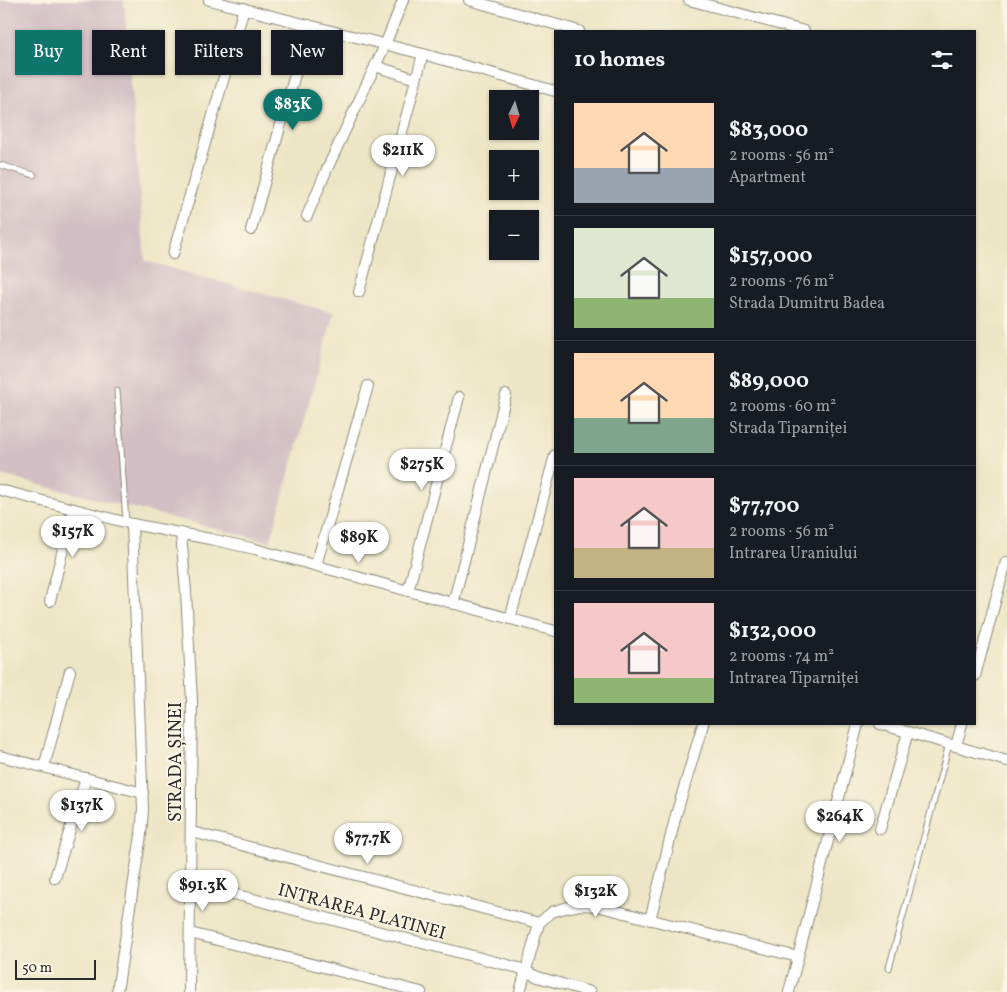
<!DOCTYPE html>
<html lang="en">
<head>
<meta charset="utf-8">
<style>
	:root { --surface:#171b24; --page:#242831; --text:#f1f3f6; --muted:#9ea1a6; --line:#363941; --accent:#0f766e }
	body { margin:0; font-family:Vollkorn,serif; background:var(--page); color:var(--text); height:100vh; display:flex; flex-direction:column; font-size:19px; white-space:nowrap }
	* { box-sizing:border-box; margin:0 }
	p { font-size:16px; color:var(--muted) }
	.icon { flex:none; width:28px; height:28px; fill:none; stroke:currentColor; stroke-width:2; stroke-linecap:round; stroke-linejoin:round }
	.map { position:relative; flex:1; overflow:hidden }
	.panel { position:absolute; left:554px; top:30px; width:422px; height:695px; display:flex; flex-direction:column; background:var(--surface); border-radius:0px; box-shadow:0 1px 4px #0004 }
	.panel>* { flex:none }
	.top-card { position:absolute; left:15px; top:30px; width:464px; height:45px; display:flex; gap:10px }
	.needle { width:32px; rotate:184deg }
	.buttons { position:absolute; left:489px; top:90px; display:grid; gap:10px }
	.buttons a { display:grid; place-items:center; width:50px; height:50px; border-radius:0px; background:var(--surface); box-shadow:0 1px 4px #0004; font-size:25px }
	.scale { position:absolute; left:15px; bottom:12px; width:81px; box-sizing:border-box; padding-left:5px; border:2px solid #2b2b2b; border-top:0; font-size:14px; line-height:18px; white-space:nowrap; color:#2b2b2b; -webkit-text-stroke:4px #fcf5e5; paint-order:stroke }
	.price { position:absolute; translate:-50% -42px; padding:0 11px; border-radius:18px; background:#fff; color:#222; font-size:16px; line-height:32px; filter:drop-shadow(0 1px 2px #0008) }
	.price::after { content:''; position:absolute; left:50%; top:30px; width:15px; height:11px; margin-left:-8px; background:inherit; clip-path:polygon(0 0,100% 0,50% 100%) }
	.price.selected { background:var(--accent); color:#fff }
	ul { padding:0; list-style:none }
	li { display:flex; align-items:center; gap:15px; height:125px; padding:0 20px }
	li+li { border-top:1px solid var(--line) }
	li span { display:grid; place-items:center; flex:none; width:140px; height:100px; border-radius:0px; color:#555 }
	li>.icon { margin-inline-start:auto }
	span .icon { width:60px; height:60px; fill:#fffc; stroke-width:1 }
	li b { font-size:21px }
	h2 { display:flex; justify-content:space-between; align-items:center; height:60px; padding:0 20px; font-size:21px }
	.tag { padding:0 18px; border-radius:0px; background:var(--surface); box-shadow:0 1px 4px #0004; font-size:18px; line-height:45px }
	.tag.selected { background:var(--accent); color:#fff }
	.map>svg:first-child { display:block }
</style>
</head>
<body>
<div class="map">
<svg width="1007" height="992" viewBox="0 0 1007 992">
	<rect width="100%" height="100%" fill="#fcf5e5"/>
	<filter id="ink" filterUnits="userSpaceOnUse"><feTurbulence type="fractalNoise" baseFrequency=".02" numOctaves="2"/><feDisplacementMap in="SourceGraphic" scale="10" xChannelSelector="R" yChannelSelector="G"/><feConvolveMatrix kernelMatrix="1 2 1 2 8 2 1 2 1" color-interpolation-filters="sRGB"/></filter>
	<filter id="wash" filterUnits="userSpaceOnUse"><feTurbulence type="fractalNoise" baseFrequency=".0096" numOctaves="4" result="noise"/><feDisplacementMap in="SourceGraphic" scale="20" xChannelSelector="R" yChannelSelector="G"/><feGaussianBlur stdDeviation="1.12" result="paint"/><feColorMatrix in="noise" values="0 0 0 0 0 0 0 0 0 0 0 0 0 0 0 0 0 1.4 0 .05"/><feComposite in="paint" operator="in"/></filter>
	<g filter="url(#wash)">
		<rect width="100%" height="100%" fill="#ede6c6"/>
		<path fill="#d2bec4" d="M0 0H124L145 261 334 313 270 542 0 475Z"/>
	</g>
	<g filter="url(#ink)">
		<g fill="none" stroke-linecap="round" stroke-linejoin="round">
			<defs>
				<g id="lane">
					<path d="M0 165 34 175"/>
					<path d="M117 391 126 522"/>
					<path d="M889 968 949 744"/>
				</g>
				<g id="street">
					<path d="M209 0 423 54 555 91"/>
					<path d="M469 0 579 31"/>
					<path d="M689 0 804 31"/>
					<path d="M375 66 416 79"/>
					<path d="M307 216 327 169 385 45 403 0"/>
					<path d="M251 230 309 25"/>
					<path d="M173 254 244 8"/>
					<path d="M359 292 423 54"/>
					<path d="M0 490 132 524 210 539 255 549 555 631"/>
					<path d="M181 533 186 592 192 701 189 992"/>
					<path d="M316 565 368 386"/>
					<path d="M408 591 459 397"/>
					<path d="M50 601 73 509"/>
					<path d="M453 604 506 395"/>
					<path d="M510 619 555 455"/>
					<path d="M975 676 1006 562"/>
					<path d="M880 724 1007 761"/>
					<path d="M956 746 962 724"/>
					<path d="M0 756 143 793"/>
					<path d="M44 767 70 671"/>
					<path d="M880 829 908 732"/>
					<path d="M192 832 539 923"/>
					<path d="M55 878 86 778"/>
					<path d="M191 883 519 968 538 977 590 992"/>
					<path d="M650 920 676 815 703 724"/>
					<path d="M190 933 421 992"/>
					<path d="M117 992 141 835 143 809 132 524"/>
					<path d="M520 992 539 923 552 912 565 908 580 905 597 906 798 957"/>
					<path d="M789 992 858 724"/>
				</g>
			</defs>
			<use href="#lane" stroke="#8c8878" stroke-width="7"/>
			<use href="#street" stroke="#8c8878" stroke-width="12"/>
			<use href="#lane" stroke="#fff" stroke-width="5"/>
			<use href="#street" stroke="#fff" stroke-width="10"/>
		</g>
	</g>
	<g text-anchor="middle" stroke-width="4" stroke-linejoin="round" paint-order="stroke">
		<g font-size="18" fill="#2b2b2b" stroke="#fcf5e5">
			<text transform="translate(175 762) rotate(-90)" y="6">STRADA ȘINEI</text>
			<text transform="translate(362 911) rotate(15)" y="6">INTRAREA PLATINEI</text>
		</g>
	</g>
</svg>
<div class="buttons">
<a><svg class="needle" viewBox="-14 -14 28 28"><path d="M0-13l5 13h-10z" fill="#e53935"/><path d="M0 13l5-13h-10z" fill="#9ea1a6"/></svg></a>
<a>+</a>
<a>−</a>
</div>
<div class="scale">50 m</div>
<b class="price selected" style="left:293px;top:131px">$83K</b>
<b class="price" style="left:403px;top:177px">$211K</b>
<b class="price" style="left:422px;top:491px">$275K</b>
<b class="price" style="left:73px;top:558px">$157K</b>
<b class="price" style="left:359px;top:564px">$89K</b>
<b class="price" style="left:82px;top:832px">$137K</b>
<b class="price" style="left:840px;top:843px">$264K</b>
<b class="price" style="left:368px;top:865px">$77.7K</b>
<b class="price" style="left:203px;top:912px">$91.3K</b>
<b class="price" style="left:596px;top:918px">$132K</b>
<div class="top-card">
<a class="tag selected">Buy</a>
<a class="tag">Rent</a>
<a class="tag">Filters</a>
<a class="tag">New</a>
</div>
<section class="panel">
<h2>10 homes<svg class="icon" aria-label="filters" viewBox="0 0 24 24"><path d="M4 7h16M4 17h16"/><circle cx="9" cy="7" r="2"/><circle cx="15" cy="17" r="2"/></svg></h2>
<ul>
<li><span style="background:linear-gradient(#ffd9b3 65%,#9aa5b1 0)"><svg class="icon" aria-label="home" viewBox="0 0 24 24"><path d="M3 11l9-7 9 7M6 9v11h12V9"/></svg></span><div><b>$83,000</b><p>2 rooms · 56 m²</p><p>Apartment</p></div></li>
<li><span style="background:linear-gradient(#dfe7d0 70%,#8fb573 0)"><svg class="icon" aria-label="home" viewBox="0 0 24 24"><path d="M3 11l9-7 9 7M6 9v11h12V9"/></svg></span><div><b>$157,000</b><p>2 rooms · 76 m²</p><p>Strada Dumitru Badea</p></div></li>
<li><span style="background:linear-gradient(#ffd9b3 65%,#7fa58c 0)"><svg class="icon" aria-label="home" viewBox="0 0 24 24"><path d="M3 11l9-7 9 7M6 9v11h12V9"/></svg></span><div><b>$89,000</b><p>2 rooms · 60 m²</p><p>Strada Tiparniței</p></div></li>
<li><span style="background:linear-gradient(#f6c9c9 70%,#c2b280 0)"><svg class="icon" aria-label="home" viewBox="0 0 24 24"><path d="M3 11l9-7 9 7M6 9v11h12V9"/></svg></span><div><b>$77,700</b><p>2 rooms · 56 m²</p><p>Intrarea Uraniului</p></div></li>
<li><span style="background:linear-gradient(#f6c9c9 75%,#8fb573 0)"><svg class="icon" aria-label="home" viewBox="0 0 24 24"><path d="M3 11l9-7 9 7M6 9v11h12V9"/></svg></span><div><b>$132,000</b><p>2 rooms · 74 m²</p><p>Intrarea Tiparniței</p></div></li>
</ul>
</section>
</div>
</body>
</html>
